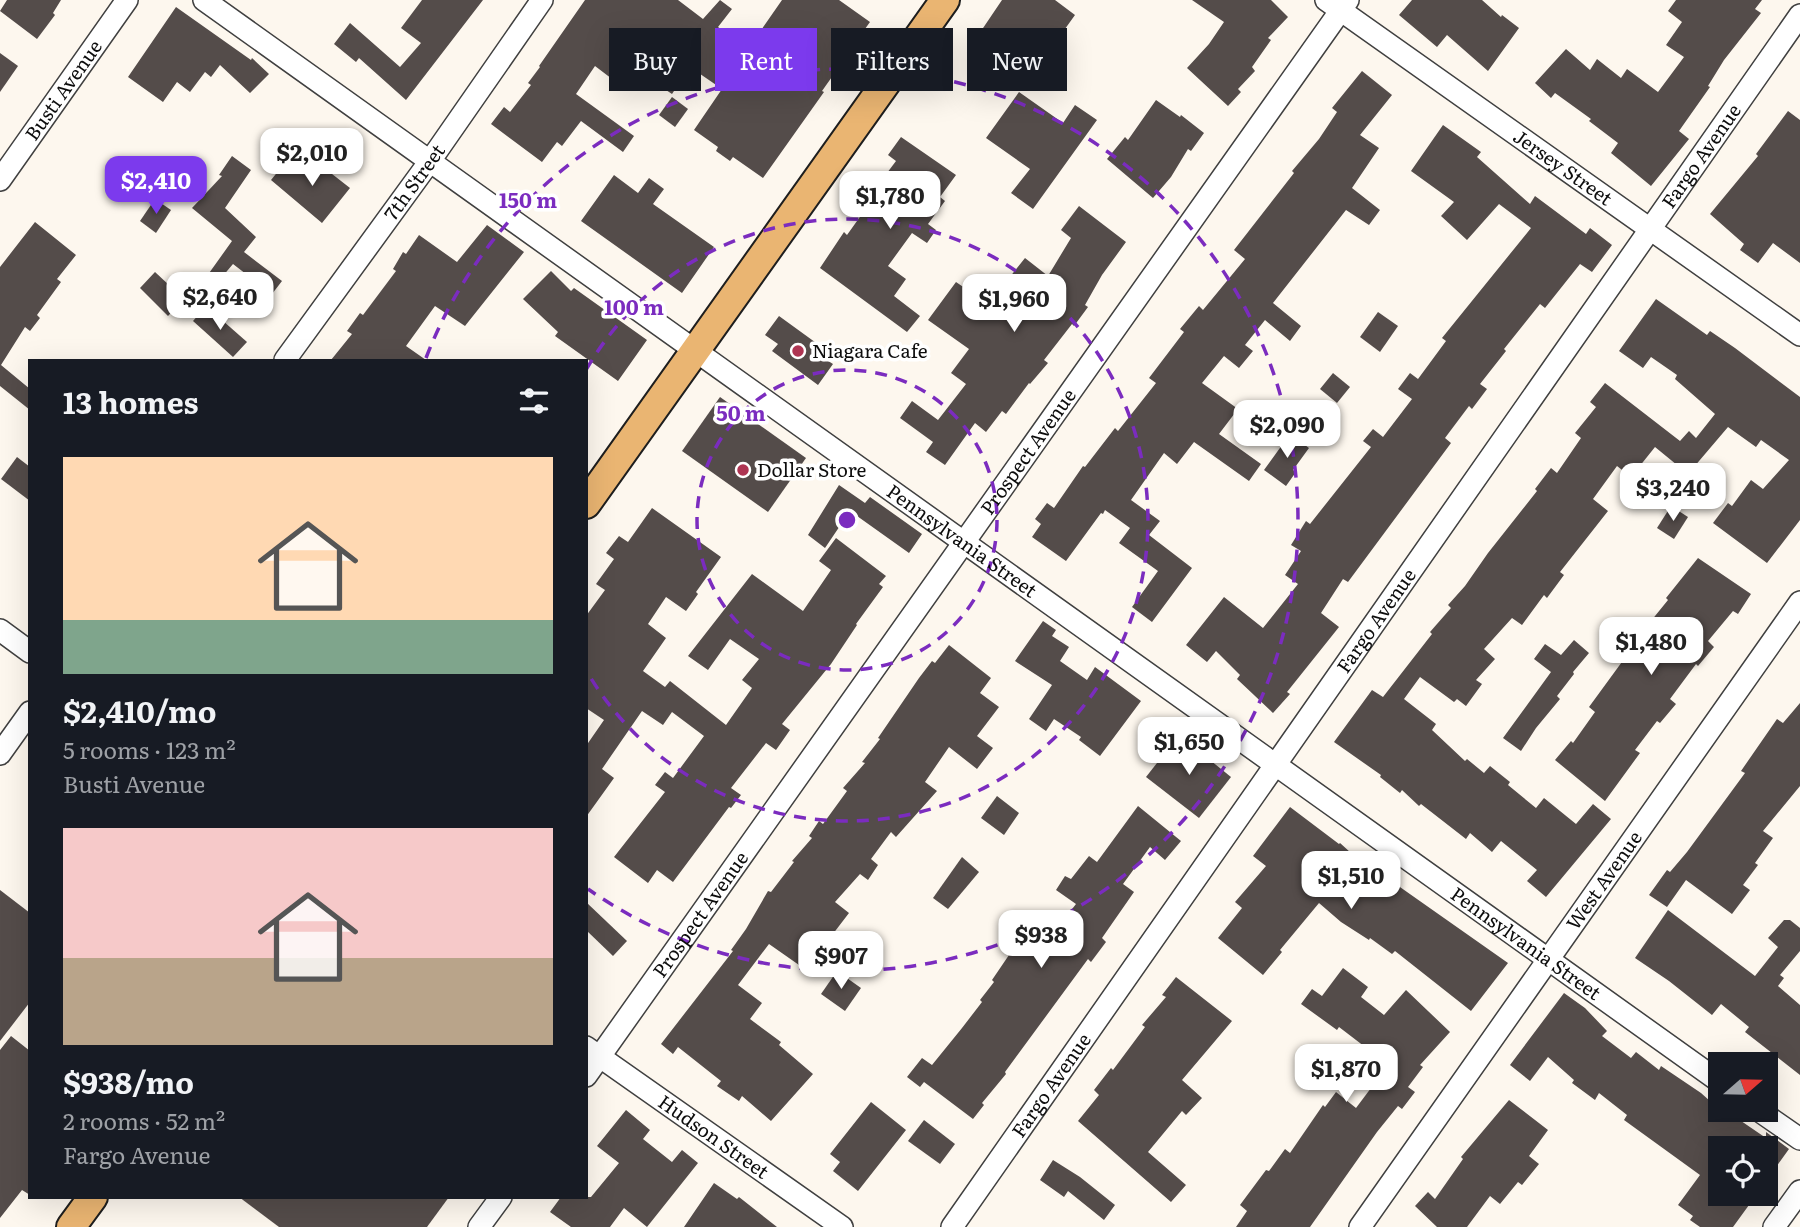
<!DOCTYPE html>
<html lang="en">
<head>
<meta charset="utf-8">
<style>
	:root { --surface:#171b24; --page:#242831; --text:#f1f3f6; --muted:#9ea1a6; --accent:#7c3aed }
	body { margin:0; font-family:Literata,serif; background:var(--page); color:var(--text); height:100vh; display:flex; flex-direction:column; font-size:26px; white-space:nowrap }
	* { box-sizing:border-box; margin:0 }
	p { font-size:23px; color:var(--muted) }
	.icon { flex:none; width:38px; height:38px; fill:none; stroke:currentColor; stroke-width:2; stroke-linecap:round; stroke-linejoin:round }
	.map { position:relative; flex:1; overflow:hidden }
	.drawer { position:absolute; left:28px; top:359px; width:560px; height:840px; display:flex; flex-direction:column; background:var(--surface); border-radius:0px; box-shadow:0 7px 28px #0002 }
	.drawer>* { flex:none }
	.hud { position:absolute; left:609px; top:28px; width:665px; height:63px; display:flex; gap:14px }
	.needle { width:46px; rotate:70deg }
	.controls { position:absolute; left:1708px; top:1052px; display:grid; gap:14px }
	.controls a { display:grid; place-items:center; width:70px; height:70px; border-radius:0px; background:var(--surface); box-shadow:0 7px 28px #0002; font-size:35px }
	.price { position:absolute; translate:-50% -60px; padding:0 16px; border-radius:14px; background:#fff; color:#222; font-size:23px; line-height:46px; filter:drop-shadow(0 2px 4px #0008) }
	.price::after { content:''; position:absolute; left:50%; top:42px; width:21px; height:16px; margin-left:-10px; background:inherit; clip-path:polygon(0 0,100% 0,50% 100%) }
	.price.selected { background:var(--accent); color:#fff }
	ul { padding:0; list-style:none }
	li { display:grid; align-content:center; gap:14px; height:371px; padding:0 35px }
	li span { display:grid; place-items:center; height:217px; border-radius:0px; color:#555 }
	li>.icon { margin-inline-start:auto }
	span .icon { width:126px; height:126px; fill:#fffc; stroke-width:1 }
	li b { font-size:30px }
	h2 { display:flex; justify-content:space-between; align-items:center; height:84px; padding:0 35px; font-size:30px }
	.pill { padding:0 24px; border-radius:0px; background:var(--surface); box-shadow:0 7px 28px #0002; font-size:24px; line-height:63px }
	.pill.selected { background:var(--accent); color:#fff }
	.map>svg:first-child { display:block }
</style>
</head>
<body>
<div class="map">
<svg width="1800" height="1227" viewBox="0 0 1800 1227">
	<rect width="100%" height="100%" fill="#fdf7ee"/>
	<g fill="#544c4a">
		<path d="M7 0H61L53 13 55 15 37 39 0 11Z"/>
		<path d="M422 0H483L406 100 359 58 356 62 334 44 350 23 400 67 421 43 401 28Z"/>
		<path d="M585 0H678L703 19 720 0 732 9 718 27 748 49 782 0H839L870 22 857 40 860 41 848 58 846 57 822 91 824 92 763 178 733 157 730 161 716 151 718 147 694 130 722 89 690 67 672 94 633 68 620 85 595 66 576 94 634 136 623 152 581 121 562 146 557 142 542 162 491 124 504 107 510 112 531 85 528 83 540 67 539 66Z"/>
		<path d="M1002 0H1055L1075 15 1047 54 1052 56 1043 69 1033 62 1029 68 979 34Z"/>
		<path d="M1192 0H1271L1288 17 1268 38 1271 40 1252 67 1255 71 1238 89 1241 92 1228 106 1187 68 1209 44 1224 22Z"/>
		<path d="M1412 0H1482L1501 17 1502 15 1519 28 1488 71 1447 35 1437 47 1399 15Z"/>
		<path d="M1676 0H1762L1755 9 1761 13 1724 60 1708 86 1710 87 1679 131 1689 139 1651 186 1611 153 1618 143 1589 121 1591 119 1555 93 1551 98 1535 83 1566 49 1590 70 1597 59 1621 78 1627 69 1658 92 1684 57 1666 45 1682 22 1668 11Z"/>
		<path d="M176 7 251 60 252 58 269 74 250 93 220 65 211 77 205 72 190 92 177 82 163 102 128 77Z"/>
		<path d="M0 53 18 66 0 92Z"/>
		<path d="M1362 71 1392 95 1360 135 1379 148 1352 188 1380 210 1369 225 1346 210 1273 303 1301 326 1290 341 1265 320 1245 345 1253 351 1239 368 1224 356 1202 383 1238 409 1219 434 1261 464 1249 481 1194 442 1177 464 1164 453 1131 500 1160 521 1149 535 1192 568 1152 622 1132 607 1158 571 1119 543 1130 528 1105 510 1103 514 1101 513 1066 561 1032 537 1041 524 1035 519 1047 503 1054 508 1083 466 1085 467 1115 428 1118 431 1156 383 1149 378 1184 332 1180 329 1199 306 1203 310 1245 259 1234 250 1294 173 1292 171 1319 139 1337 112 1332 108Z"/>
		<path d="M1019 92 1063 123 1075 105 1097 120 1033 209 1011 193 1030 169 986 138Z"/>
		<path d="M672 97 688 109 675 127 659 115Z"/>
		<path d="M1156 100 1180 117 1181 115 1204 133 1191 151 1188 149 1171 177 1153 198 1107 159 1125 137 1128 140Z"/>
		<path d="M1788 111 1800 120V263L1773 243 1758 263 1740 250 1744 244 1710 214 1758 156 1756 154Z"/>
		<path d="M1443 125 1481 152 1477 157 1530 204 1535 196 1586 234 1590 228 1612 245 1592 272 1580 264 1545 308 1540 304 1504 349 1506 351 1480 384 1487 389 1472 409 1469 406 1445 438 1451 443 1348 582 1343 579 1321 613 1339 627 1287 692 1290 694 1273 713 1237 679 1240 675 1216 651 1207 662 1186 645 1224 597 1263 628 1298 584 1285 575 1301 551 1291 545 1306 521 1310 524 1371 447 1363 441 1373 429 1383 437 1412 399 1398 389 1410 373 1418 379 1446 341 1442 338 1531 228 1499 204 1467 240 1441 216 1454 202 1411 171Z"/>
		<path d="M901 137 956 175 940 197 945 201 928 224 936 230 927 243 912 233 888 266 906 279 894 296 920 316 907 332 820 268 844 232 847 235 867 207 863 205 896 161 888 155Z"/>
		<path d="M232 156 251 170 225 208 256 237 244 252 282 281 272 294 233 264 216 284 207 276 232 241 192 208 222 176 219 175Z"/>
		<path d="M309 156 350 188 322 223 271 180 284 164 296 173Z"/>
		<path d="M614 175 638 193 649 178 664 189 653 204 714 247 682 293 581 221Z"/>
		<path d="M155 199 171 210 156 233 140 221Z"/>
		<path d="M1079 206 1126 242 1102 275 1085 305 1088 307 1074 326 1072 324 1044 360 1048 363 1030 384 1029 383 1006 414 1002 411 986 432 975 423 945 465 926 452 933 442 900 418 912 401 938 420 966 384 951 373 969 349 928 320 956 282 972 293 967 300 991 319 1018 285 1009 278 1025 258 1048 276 1071 238 1061 230Z"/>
		<path d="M35 222 76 255 57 279 61 282 37 315 40 318 30 331 25 327 1 365 30 389V410L0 386V267Z"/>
		<path d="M487 225 524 252 465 326 435 306 406 346 426 360H331L352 334 347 331 360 313 363 315 396 271 393 269 403 252 406 254 419 235 457 262Z"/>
		<path d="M551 271 571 291 574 288 647 340 618 381 555 336 558 332 523 299Z"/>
		<path d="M155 272 184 299 168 316 140 288Z"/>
		<path d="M1656 299 1707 335 1710 331 1735 348 1800 397V520L1767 563 1713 523 1728 503 1732 506 1751 480 1763 489 1789 460 1761 440 1756 447 1728 427 1688 474 1655 447 1631 477 1617 466 1593 499 1608 511 1560 572 1564 575 1547 598 1544 595 1522 625 1512 618 1484 649 1495 659 1476 680 1482 684 1466 706 1457 699 1454 702 1420 677 1404 699 1436 724 1432 730 1465 761 1467 759 1484 773 1490 766 1510 782 1508 785 1536 808 1544 798 1576 824 1593 804 1611 819 1546 897 1527 881 1537 870 1501 841 1492 852 1470 833 1466 839 1421 804 1419 806 1402 790 1400 793 1380 777 1381 775 1334 742 1372 690 1383 697 1432 634 1430 632 1451 608 1448 605 1465 586 1488 553 1537 491 1535 489 1551 468 1557 473 1581 438 1575 433 1596 407 1590 402 1605 383 1680 441 1689 431 1696 438 1715 414 1675 379 1677 375 1651 357 1643 368 1619 351Z"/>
		<path d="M206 306 247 342 233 357 193 321Z"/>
		<path d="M1378 312 1398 326 1380 352 1360 337Z"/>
		<path d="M779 316 830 353 825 359 833 364 818 385 772 351 778 344 765 335Z"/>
		<path d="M1333 373 1350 387 1337 403 1320 389Z"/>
		<path d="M720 397 806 458 768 512 682 451Z"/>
		<path d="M1290 434 1309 448 1293 470 1296 472 1286 486 1264 470Z"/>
		<path d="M17 457 30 467V501L1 479Z"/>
		<path d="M839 485 865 503 870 497 922 534 909 553 850 511 825 548 808 535Z"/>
		<path d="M1671 506 1688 517 1674 539 1657 528Z"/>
		<path d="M652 508 721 557 696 592 698 594 686 611 666 597 648 624 666 638 643 671 665 687 670 681 726 725 752 688 742 680 759 659 730 639 708 670 688 656 752 574 803 611 831 570 819 561 836 538 886 576 879 584 883 587 856 624 857 625 831 664 782 724 790 730 776 750 766 743 731 788 741 795 731 808 729 807 673 882 657 870 648 883 614 857 665 792 655 785 665 772 673 778 704 736 672 712 663 725 642 711 602 769 614 778 586 817V746L604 720 586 708V616L605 590 596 584 614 559 606 553 619 536 628 542Z"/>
		<path d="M1698 558 1751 594 1738 614 1733 611 1708 641 1714 647 1698 666 1696 664 1670 699 1676 704 1660 723 1657 721 1635 750 1640 753 1605 801 1555 760 1571 741 1573 743 1595 712 1589 707 1627 655 1625 653 1668 600 1666 598Z"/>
		<path d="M1043 621 1056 630 1052 636 1069 647 1060 661 1087 680 1095 667 1141 701 1100 756 1079 740 1081 737 1054 719 1046 731 1029 719 1052 685 1015 661Z"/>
		<path d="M1574 640 1589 653 1573 672 1574 674 1557 696 1560 699 1536 728 1521 751 1503 738 1551 672 1534 659 1545 644 1561 655Z"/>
		<path d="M949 645 991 678 980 693 999 707 977 736 993 748 977 769 949 747 925 782 937 791 896 837 891 832 871 859 878 865 868 880 860 874 835 902 849 913 826 943 819 938 815 945 813 944 799 965 769 944 738 985 762 1003 750 1019 781 1042 779 1045 813 1074 771 1121 742 1096 739 1101 717 1086 721 1081 678 1047 673 1054 661 1044 733 951 731 950 746 929 768 891 771 892 794 862 792 861 812 838 809 836 819 821 823 824 847 791 843 788 865 763 862 762 880 739 878 738 919 678 932 661 935 663Z"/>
		<path d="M1800 703V786L1763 831 1773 838 1755 863 1758 865 1743 885 1750 890 1732 914 1686 880 1667 907 1649 895 1667 870 1670 872 1687 852 1745 773 1741 771 1777 719 1783 723Z"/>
		<path d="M1179 735 1231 777 1199 818 1146 777Z"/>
		<path d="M997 796 1019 813 1004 835 981 818Z"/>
		<path d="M1138 806 1181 841 1165 860 1150 847 1123 884 1134 892 1102 938 1106 942 1091 962 1088 959 1005 1072 1006 1074 982 1103 984 1105 973 1119 924 1082 920 1087 907 1077 922 1058 932 1065 962 1028 982 1002 980 1000 994 982 992 980 1032 921 1052 935 1076 904 1056 890 1065 876 1071 879 1089 856 1097 862Z"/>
		<path d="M1290 807 1339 844 1340 843 1361 862 1363 859 1380 873 1508 963 1471 1011 1395 951 1392 954 1370 938 1369 940 1341 922 1319 903 1280 950 1282 952 1263 975 1218 938 1242 908 1235 902 1266 866 1253 856Z"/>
		<path d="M962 857 979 872 948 909 933 898Z"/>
		<path d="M0 890 30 913V1002L0 1041Z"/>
		<path d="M586 902 627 941 613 956 586 930Z"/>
		<path d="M1668 910 1755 976 1778 947 1768 938 1784 920H1790L1800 928V951L1780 975 1784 978 1778 986 1800 1005V1075L1745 1032 1749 1027 1721 1004 1712 1015 1669 981 1635 958Z"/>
		<path d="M1343 968 1368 987 1361 997 1384 1015 1406 990 1450 1032 1420 1065 1423 1067 1408 1087 1415 1092 1402 1109 1398 1106 1377 1132 1310 1227H1236L1247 1211 1240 1205 1266 1170 1269 1171 1285 1149 1290 1153 1323 1105 1325 1107 1336 1092 1356 1108 1374 1084 1359 1072 1373 1053 1339 1027 1337 1030 1301 1004 1312 989 1322 996Z"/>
		<path d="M837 971 861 988 845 1011 821 994Z"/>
		<path d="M1176 977 1232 1021 1182 1080 1202 1098 1186 1115 1182 1111 1148 1152 1186 1185 1171 1202 1078 1121 1099 1095 1094 1090 1111 1068 1113 1070 1145 1027 1142 1025 1166 997 1162 995Z"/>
		<path d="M1564 993 1585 1008 1607 1031 1602 1036 1631 1058 1636 1052 1659 1070 1661 1066 1701 1093 1720 1110H1725L1766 1138V1132L1789 1149 1766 1181V1148H1720V1194H1757L1733 1227H1700L1690 1220 1693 1216 1678 1205 1700 1175 1624 1120 1627 1115 1599 1093 1595 1100 1572 1083 1574 1080 1548 1057 1530 1081 1510 1065Z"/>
		<path d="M11 1036 30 1051V1195L22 1190 0 1218V1050Z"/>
		<path d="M1509 1100 1548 1130 1529 1156 1539 1164 1522 1185 1518 1182 1500 1204 1490 1196 1467 1227H1437L1415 1206 1428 1192 1435 1199 1463 1159 1461 1157Z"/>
		<path d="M871 1102 906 1130 858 1191 833 1171 840 1162 830 1154Z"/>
		<path d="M626 1110 650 1130 643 1139 672 1162 682 1150 698 1163 647 1227 624 1208 610 1227H571L550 1212 561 1197H591L619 1163 597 1146Z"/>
		<path d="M924 1120 955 1144 940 1164 908 1141Z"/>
		<path d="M1053 1160 1080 1177 1115 1205 1104 1220 1068 1191 1064 1197 1040 1180Z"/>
		<path d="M714 1183 737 1199 739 1197 777 1227H684Z"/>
		<path d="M239 1197H449L427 1227H279Z"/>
	</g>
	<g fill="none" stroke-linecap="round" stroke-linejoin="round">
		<defs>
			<g id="minor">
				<path id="s1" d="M204 0 1720 1082"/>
				<path id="s2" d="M1326 0 1800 335"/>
				<path id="s3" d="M0 180 127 0"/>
				<path id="s4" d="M285 360 430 161 542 0"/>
				<path d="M0 630 30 652"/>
				<path d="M0 754 30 712"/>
				<path id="s5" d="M586 1047 842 1227"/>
				<path id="s6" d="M586 1076 1348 0"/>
				<path d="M1758 1110 1800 1139"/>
				<path d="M479 1227 501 1197"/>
				<path id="s7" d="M952 1227 1800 15"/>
				<path id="s8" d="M1360 1227 1800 602"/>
				<path d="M1774 1227 1800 1191"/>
			</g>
			<g id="major">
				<path d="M586 504 945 0"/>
				<path d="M71 1227 93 1197"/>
			</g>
		</defs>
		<use href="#minor" stroke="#404040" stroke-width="24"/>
		<use href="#major" stroke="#1e1e1e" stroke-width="32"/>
		<use href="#minor" stroke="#fff" stroke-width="21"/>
		<use href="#major" stroke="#eab572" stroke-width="28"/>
	</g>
	<g fill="none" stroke="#7b2cbf" stroke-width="3.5" stroke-dasharray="12 9">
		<circle cx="847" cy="520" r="150"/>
		<path d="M586 370A301 301 0 1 1 586 670"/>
		<path d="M426 358A451 451 0 1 1 588 889"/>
	</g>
	<g fill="#ae3452" stroke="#fff" stroke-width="2.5">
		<circle cx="798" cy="351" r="7"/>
		<circle cx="743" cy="470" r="7"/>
	</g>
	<g text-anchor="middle" stroke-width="7" stroke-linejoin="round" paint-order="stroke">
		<g font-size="19" fill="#0d0d0d" stroke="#fff">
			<text dy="7" stroke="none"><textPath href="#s3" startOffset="110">Busti Avenue</textPath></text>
			<text dy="7" stroke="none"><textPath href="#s7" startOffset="1307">Fargo Avenue</textPath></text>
			<text dy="7" stroke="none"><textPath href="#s2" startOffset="290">Jersey Street</textPath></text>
			<text dy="7" stroke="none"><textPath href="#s4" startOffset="220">7th Street</textPath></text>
			<text dy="7" stroke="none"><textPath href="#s6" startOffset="765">Prospect Avenue</textPath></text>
			<text dy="7" stroke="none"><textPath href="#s1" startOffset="931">Pennsylvania Street</textPath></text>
			<text dy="7" stroke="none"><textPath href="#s7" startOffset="740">Fargo Avenue</textPath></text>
			<text dy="7" stroke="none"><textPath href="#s8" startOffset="424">West Avenue</textPath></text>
			<text dy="7" stroke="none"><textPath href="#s6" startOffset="198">Prospect Avenue</textPath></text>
			<text dy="7" stroke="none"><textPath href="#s1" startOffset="1624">Pennsylvania Street</textPath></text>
			<text dy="7" stroke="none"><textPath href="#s7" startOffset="173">Fargo Avenue</textPath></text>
			<text dy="7" stroke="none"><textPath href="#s5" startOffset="156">Hudson Street</textPath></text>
		</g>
		<g font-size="19" fill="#0d0d0d" stroke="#fff" text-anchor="start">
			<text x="812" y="358">Niagara Cafe</text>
			<text x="757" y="477">Dollar Store</text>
		</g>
	</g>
	<circle cx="847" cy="520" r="10" fill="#7b2cbf" stroke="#fff" stroke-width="3.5"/>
	<g font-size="21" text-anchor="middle" font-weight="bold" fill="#7b2cbf" stroke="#fff" stroke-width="7" stroke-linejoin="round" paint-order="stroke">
		<text x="528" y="208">150 m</text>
		<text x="634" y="315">100 m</text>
		<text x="741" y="421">50 m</text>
	</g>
</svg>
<div class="controls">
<a><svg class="needle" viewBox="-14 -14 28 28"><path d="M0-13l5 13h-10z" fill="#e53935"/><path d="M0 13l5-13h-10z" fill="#9ea1a6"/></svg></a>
<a><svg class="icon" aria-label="locate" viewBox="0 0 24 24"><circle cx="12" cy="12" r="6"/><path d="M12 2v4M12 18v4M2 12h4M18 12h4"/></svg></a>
</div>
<b class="price" style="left:312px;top:188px">$2,010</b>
<b class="price selected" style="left:156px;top:216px">$2,410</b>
<b class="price" style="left:890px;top:231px">$1,780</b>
<b class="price" style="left:220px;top:332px">$2,640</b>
<b class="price" style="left:1014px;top:334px">$1,960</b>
<b class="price" style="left:1287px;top:460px">$2,090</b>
<b class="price" style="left:1673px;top:523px">$3,240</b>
<b class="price" style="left:1651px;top:677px">$1,480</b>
<b class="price" style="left:1189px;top:777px">$1,650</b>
<b class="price" style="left:1351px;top:911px">$1,510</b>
<b class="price" style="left:1041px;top:970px">$938</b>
<b class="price" style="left:841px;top:991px">$907</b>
<b class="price" style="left:1346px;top:1104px">$1,870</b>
<div class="hud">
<a class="pill">Buy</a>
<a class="pill selected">Rent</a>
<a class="pill">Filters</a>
<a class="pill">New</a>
</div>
<section class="drawer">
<h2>13 homes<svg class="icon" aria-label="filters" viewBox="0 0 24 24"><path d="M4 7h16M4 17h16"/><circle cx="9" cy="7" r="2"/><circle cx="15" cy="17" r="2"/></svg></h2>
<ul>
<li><span style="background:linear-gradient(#ffd9b3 75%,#7fa58c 0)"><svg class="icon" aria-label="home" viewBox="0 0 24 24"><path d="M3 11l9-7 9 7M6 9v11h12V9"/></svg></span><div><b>$2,410/mo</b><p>5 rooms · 123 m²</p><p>Busti Avenue</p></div></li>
<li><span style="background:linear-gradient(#f6c9c9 60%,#b9a48a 0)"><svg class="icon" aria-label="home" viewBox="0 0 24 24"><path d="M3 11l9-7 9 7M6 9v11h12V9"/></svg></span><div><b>$938/mo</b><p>2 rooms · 52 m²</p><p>Fargo Avenue</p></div></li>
</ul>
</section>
</div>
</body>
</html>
